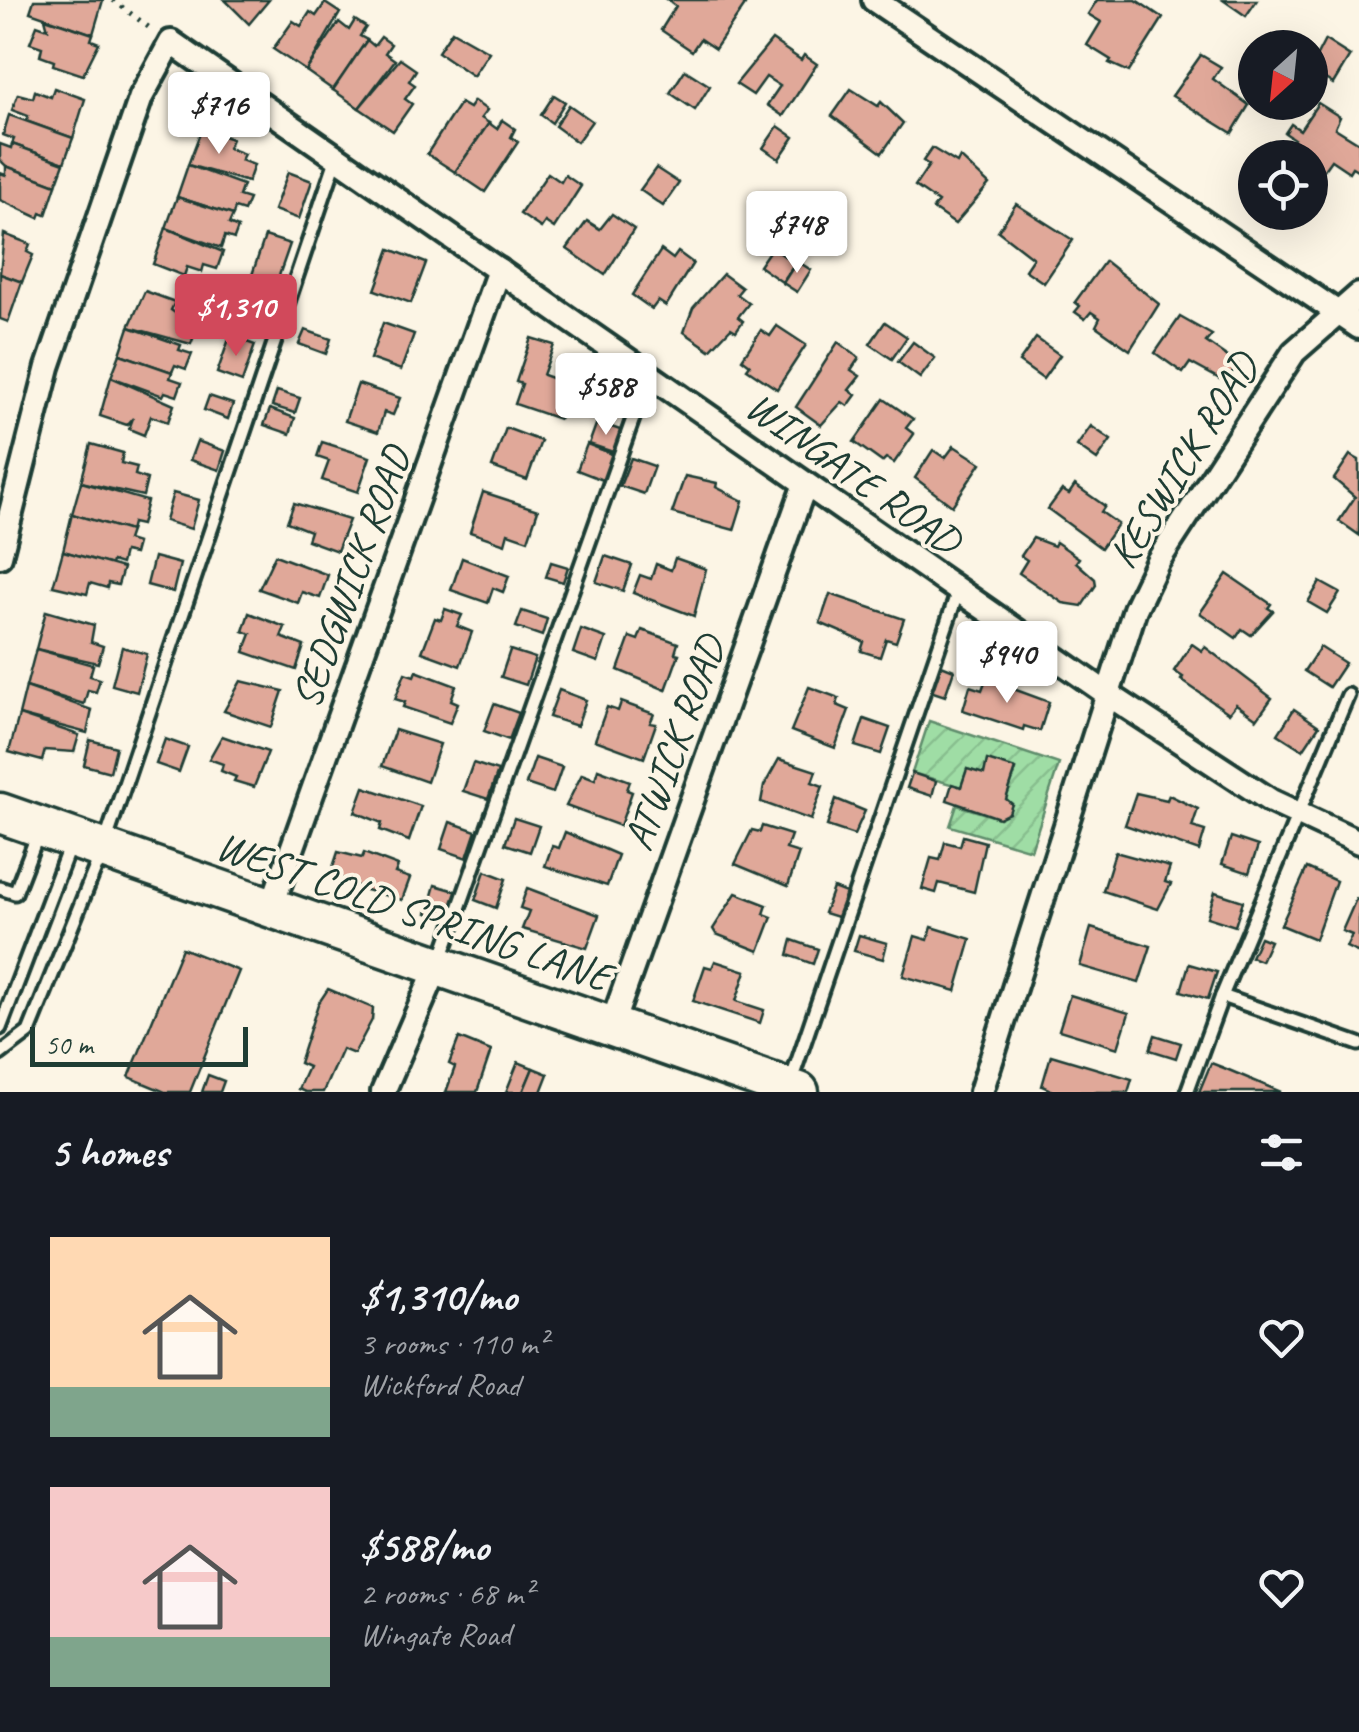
<!DOCTYPE html>
<html lang="en">
<head>
<meta charset="utf-8">
<style>
	:root { --surface:#171b24; --page:#242831; --text:#f1f3f6; --muted:#9ea1a6; --accent:#d1495b }
	body { margin:0; font-family:Caveat,sans-serif; background:var(--page); color:var(--text); height:100vh; display:flex; flex-direction:column; font-size:38px; white-space:nowrap }
	* { box-sizing:border-box; margin:0 }
	p { font-size:32px; color:var(--muted) }
	.icon { flex:none; width:55px; height:55px; fill:none; stroke:currentColor; stroke-width:2; stroke-linecap:round; stroke-linejoin:round }
	.map { position:relative; height:1092px; overflow:hidden }
	.sheet { display:flex; flex-direction:column; background:var(--surface); flex:1 }
	.sheet>* { flex:none }
	.needle { width:65px; rotate:207deg }
	.buttons { position:absolute; left:1238px; top:30px; display:grid; gap:20px }
	.buttons a { display:grid; place-items:center; width:90px; height:90px; border-radius:50%; background:var(--surface); box-shadow:0 10px 40px #0002; font-size:50px }
	.scale { position:absolute; left:30px; bottom:25px; width:218px; box-sizing:border-box; padding-left:10px; border:5px solid #1f3d34; border-top:0; font-size:28px; line-height:35px; white-space:nowrap; color:#1f3d34; -webkit-text-stroke:8px #fcf5e5; paint-order:stroke }
	.price { position:absolute; translate:-50% -85px; padding:0 22px; border-radius:10px; background:#fff; color:#222; font-size:32px; line-height:65px; filter:drop-shadow(0 2px 5px #0008) }
	.price::after { content:''; position:absolute; left:50%; top:60px; width:30px; height:22px; margin-left:-15px; background:inherit; clip-path:polygon(0 0,100% 0,50% 100%) }
	.price.current { background:var(--accent); color:#fff }
	ul { padding:0; list-style:none }
	li { display:flex; align-items:center; gap:30px; height:250px; padding:0 50px }
	li span { display:grid; place-items:center; flex:none; width:280px; height:200px; border-radius:0px; color:#555 }
	li>.icon { margin-inline-start:auto }
	span .icon { width:120px; height:120px; fill:#fffc; stroke-width:1 }
	li b { font-size:42px }
	h2 { display:flex; justify-content:space-between; align-items:center; height:120px; padding:0 50px; font-size:42px }
	.map>svg:first-child { display:block }
</style>
</head>
<body>
<div class="map">
<svg width="1359" height="1092" viewBox="0 0 1359 1092">
	<defs>
		<pattern id="garden-furrows" width="10" height="10" patternUnits="userSpaceOnUse" patternTransform="scale(2.5)"><rect width="10" height="10" fill="#9fdda5"/><path d="M-1 1l2-2M0 10L10 0M9 11l2-2" fill="none" stroke="#88bf8f"/></pattern>
	</defs>
	<rect width="100%" height="100%" fill="#fcf5e5"/>
	<filter id="ink" filterUnits="userSpaceOnUse"><feTurbulence type="fractalNoise" baseFrequency=".01" numOctaves="2"/><feDisplacementMap in="SourceGraphic" scale="20" xChannelSelector="R" yChannelSelector="G"/><feConvolveMatrix kernelMatrix="1 2 1 2 8 2 1 2 1" color-interpolation-filters="sRGB"/></filter>
	<g filter="url(#ink)">
		<path fill="url(#garden-furrows)" stroke="#5f8d6c" stroke-width="2.5" d="M929 721 1059 764 1031 850 950 826 957 805 999 818 1012 804 1006 799 1016 770 987 761 984 774 967 769 961 787 912 773Z"/>
		<g fill="#e0a899" stroke="#1f3d34" stroke-width="2.5">
			<path d="M34 0H103L93 34 30 12Z"/>
			<path d="M225 0H269L249 24Z"/>
			<path d="M668 0H738L745 5 715 49 700 39 692 51 661 30 676 6Z"/>
			<path d="M1097 0H1136L1163 18 1129 72 1109 63 1111 60 1087 45 1101 22 1088 14Z"/>
			<path d="M1223 0H1257L1246 16Z"/>
			<path d="M325 3 340 13 306 71 273 49 293 21 301 26 310 12 316 16Z"/>
			<path d="M45 18 93 34 91 40 99 43 83 75 53 65 54 61 40 56 42 47 30 43 37 25 48 29Z"/>
			<path d="M355 20 366 27 360 36 367 40 333 90 306 71 339 22 349 30Z"/>
			<path d="M452 31 489 52 473 76 438 52Z"/>
			<path d="M381 37 391 44 385 53 395 60 359 108 333 90 367 40 374 46Z"/>
			<path d="M772 40 801 60 804 55 817 64 783 116 767 105 780 86 766 77 753 95 736 84Z"/>
			<path d="M1325 40 1350 56 1333 84 1310 69Z"/>
			<path d="M1201 55 1221 67 1213 79 1249 105 1232 133 1172 96Z"/>
			<path d="M400 59 416 70 409 81 415 85 405 99 412 104 393 131 359 108Z"/>
			<path d="M685 70 710 86 695 110 670 93Z"/>
			<path d="M54 88 85 99 73 138 26 121 28 116 12 110 18 94 33 98 35 91 51 97Z"/>
			<path d="M851 89 878 106 881 102 903 123 882 153 832 116Z"/>
			<path d="M554 95 565 102 552 123 541 115Z"/>
			<path d="M474 101 487 110 481 118 489 123 455 172 427 154 460 103 469 108Z"/>
			<path d="M1318 103 1340 117 1335 128 1359 143V171L1352 167 1349 172 1331 160 1321 174 1310 167V158H1282L1294 139 1285 133 1291 124 1300 130Z"/>
			<path d="M569 105 592 121 577 142 555 126Z"/>
			<path d="M9 115 73 138 64 163 12 144 14 139 3 135Z"/>
			<path d="M502 120 515 129 511 137 518 142 485 192 455 172 489 123 497 129Z"/>
			<path d="M778 126 794 137 779 159 763 148Z"/>
			<path d="M202 128 232 139 228 148 244 154 241 160 254 165 248 182 188 165Z"/>
			<path d="M0 144 11 148 12 144 64 163 56 185 6 166 0 160Z"/>
			<path d="M932 148 957 163 960 157 989 184 955 224 933 209 938 202 915 186 929 165 923 161Z"/>
			<path d="M188 165 243 185 239 196 249 199 244 211 235 208 233 215 177 197Z"/>
			<path d="M6 166 56 185 46 215 41 213 39 218 0 200V173L6 175Z"/>
			<path d="M656 168 679 183 663 206 640 190Z"/>
			<path d="M288 172 312 181 299 219 274 210Z"/>
			<path d="M548 173 561 182 565 175 581 186 554 228 545 222 541 228 520 214Z"/>
			<path d="M177 197 233 215 229 224 238 228 234 239 225 236 221 248 166 228Z"/>
			<path d="M1016 204 1073 240 1044 283 1025 270 1033 258 998 231Z"/>
			<path d="M612 214 634 229 605 275 567 249 587 221 600 229Z"/>
			<path d="M166 228 223 252 217 269 204 265 202 272 187 267 184 276 153 264Z"/>
			<path d="M4 234 30 244 27 252 33 255 22 282 0 274Z"/>
			<path d="M265 236 290 244 273 293 249 284Z"/>
			<path d="M772 247 795 264 782 282 759 266Z"/>
			<path d="M390 249 426 263 411 303 375 290Z"/>
			<path d="M661 250 673 259 678 252 693 263 666 306 658 301 652 309 632 295Z"/>
			<path d="M797 261 811 270 797 292 783 283Z"/>
			<path d="M1105 261 1159 304 1130 350 1096 326 1100 318 1091 312 1085 319 1075 312 1080 306 1075 302Z"/>
			<path d="M0 274 22 282 8 322 0 319Z"/>
			<path d="M723 274 742 288 737 294 749 303 738 317 743 321 736 331 731 328 710 350 684 332 693 308Z"/>
			<path d="M145 291 175 302 171 310 197 328 191 344 129 327Z"/>
			<path d="M1180 317 1212 335 1206 342 1238 364 1225 382 1190 363 1183 373 1155 353Z"/>
			<path d="M885 322 907 337 892 359 870 344Z"/>
			<path d="M383 323 414 334 401 370 370 359Z"/>
			<path d="M777 326 806 345 777 389 747 369 750 365 742 359 761 330 770 336Z"/>
			<path d="M129 327 181 345 179 350 192 354 186 369 175 365 172 372 120 354Z"/>
			<path d="M305 330 331 339 326 354 299 344Z"/>
			<path d="M230 336 255 345 242 382 217 373Z"/>
			<path d="M531 338 554 345 543 375 571 385 559 419 515 404 522 384 516 382Z"/>
			<path d="M1036 338 1060 355 1043 379 1019 362Z"/>
			<path d="M838 342 859 358 851 370 860 376 849 390 856 395 848 406 842 402 821 425 796 407Z"/>
			<path d="M913 342 935 358 920 378 898 362Z"/>
			<path d="M120 354 172 372 170 378 182 382 177 396 165 392 163 396 111 377Z"/>
			<path d="M111 377 174 405 168 422 151 416 144 435 129 429 133 418 127 425 100 416Z"/>
			<path d="M358 384 400 398 393 415 384 412 378 432 345 421Z"/>
			<path d="M277 391 300 398 295 413 272 406Z"/>
			<path d="M209 396 233 404 228 419 204 410Z"/>
			<path d="M884 399 913 419 906 428 914 434 894 463 886 458 882 462 854 442Z"/>
			<path d="M270 409 295 418 290 434 264 425Z"/>
			<path d="M597 422 623 431 616 453 589 444Z"/>
			<path d="M1091 426 1111 440 1097 460 1077 446Z"/>
			<path d="M506 428 541 441 527 480 492 467Z"/>
			<path d="M197 441 225 451 219 470 190 460Z"/>
			<path d="M322 442 370 457 358 492 322 480 329 461 317 457Z"/>
			<path d="M91 444 123 453 121 463 137 467 135 475 147 479 143 496 81 482Z"/>
			<path d="M587 444 615 455 605 481 577 470Z"/>
			<path d="M954 446 981 463 952 506 915 478 933 450 945 458Z"/>
			<path d="M1350 455 1359 460V535L1339 521 1355 497 1334 479Z"/>
			<path d="M631 458 654 466 644 494 620 486Z"/>
			<path d="M685 476 717 483 716 487 743 501 734 530 672 513Z"/>
			<path d="M81 482 147 501 141 525 132 523 130 531 72 514Z"/>
			<path d="M1075 485 1105 506 1101 512 1118 524 1101 548 1048 509 1062 490 1069 494Z"/>
			<path d="M483 492 538 510 528 540 508 533 505 544 470 532Z"/>
			<path d="M173 493 199 500 191 529 165 521Z"/>
			<path d="M294 503 349 520 337 551 307 540 310 531 287 522Z"/>
			<path d="M72 514 130 531 127 540 137 543 134 554 124 552 121 564 112 561 111 565 63 551Z"/>
			<path d="M1033 538 1054 546 1056 542 1079 558 1076 562 1095 579 1096 585 1082 606 1063 603 1019 573 1027 560 1021 556Z"/>
			<path d="M63 551 123 568 118 585 108 583 107 588 90 583 87 594 53 586Z"/>
			<path d="M275 555 328 575 320 598 302 592 298 603 259 589Z"/>
			<path d="M605 556 632 565 623 591 596 582Z"/>
			<path d="M154 557 180 564 173 592 147 585Z"/>
			<path d="M462 558 509 576 503 592 493 588 488 603 451 590Z"/>
			<path d="M675 558 706 569 694 616 633 593 640 575 651 579 656 564 671 570Z"/>
			<path d="M551 562 568 567 563 582 546 577Z"/>
			<path d="M1227 574 1271 604 1268 608 1273 611 1251 635 1242 629 1236 638 1200 613Z"/>
			<path d="M1320 582 1340 593 1327 613 1308 602Z"/>
			<path d="M830 594 904 619 896 642 886 639 880 657 861 651 864 642 820 623Z"/>
			<path d="M445 609 462 615 457 626 472 632 460 666 422 652 435 618 441 620Z"/>
			<path d="M46 611 94 625 91 642 103 646 98 663 36 649Z"/>
			<path d="M522 611 547 619 542 636 516 627Z"/>
			<path d="M249 613 285 627 281 637 304 646 296 670 244 652 251 634 243 631Z"/>
			<path d="M581 629 606 638 598 662 573 653Z"/>
			<path d="M642 630 678 643 675 653 679 654 666 690 618 670 630 637 638 640Z"/>
			<path d="M1192 644 1202 651 1205 647 1272 698 1257 719 1236 704 1229 713 1181 680 1183 677 1174 671Z"/>
			<path d="M122 647 147 654 137 692 112 685Z"/>
			<path d="M1320 647 1345 663 1329 687 1304 671Z"/>
			<path d="M36 649 93 665 90 676 100 679 96 692 88 690 84 704 26 687Z"/>
			<path d="M510 650 535 658 526 685 501 677Z"/>
			<path d="M939 664 954 670 945 696 930 691Z"/>
			<path d="M416 671 456 686 451 700 458 703 450 723 403 707 405 702 395 699 405 673 414 676Z"/>
			<path d="M986 679 1049 702 1040 731 1024 726 1023 730 963 710 970 686 982 690Z"/>
			<path d="M241 681 283 691 271 727 224 711Z"/>
			<path d="M26 687 92 710 87 733 19 715Z"/>
			<path d="M809 687 839 698 837 705 849 710 835 748 791 731Z"/>
			<path d="M559 690 586 700 577 726 549 717Z"/>
			<path d="M621 702 654 714 650 723 656 724 644 758 595 740 607 707 618 711Z"/>
			<path d="M494 704 519 713 509 740 484 731Z"/>
			<path d="M1294 709 1319 726 1303 750 1278 734Z"/>
			<path d="M19 715 79 735 74 752 45 750 42 761 9 752Z"/>
			<path d="M864 719 890 728 881 754 855 746Z"/>
			<path d="M395 730 440 744 427 782 382 766Z"/>
			<path d="M222 736 268 752 254 787 234 781 236 777 221 771 223 764 209 759Z"/>
			<path d="M165 739 188 747 179 772 156 764Z"/>
			<path d="M90 740 116 747 110 772 84 765Z"/>
			<path d="M535 758 562 767 553 793 526 784Z"/>
			<path d="M779 759 816 771 812 782 823 786 811 820 761 802 764 786Z"/>
			<path d="M987 760 1016 769 1006 799 1012 804 1009 813 999 818 947 800 952 784 961 787 967 769 984 774Z"/>
			<path d="M473 763 498 771 488 799 463 791Z"/>
			<path d="M598 769 630 781 627 790 632 792 620 826 566 806 582 774 595 779Z"/>
			<path d="M912 773 936 781 932 796 907 788Z"/>
			<path d="M364 787 421 806 409 841 380 830 382 823 355 812Z"/>
			<path d="M1136 793 1167 800 1169 795 1198 809 1192 827 1205 831 1199 851 1125 825Z"/>
			<path d="M836 799 865 811 854 835 827 826Z"/>
			<path d="M514 818 539 826 530 852 505 844Z"/>
			<path d="M450 822 476 831 467 858 441 849Z"/>
			<path d="M762 826 791 835 786 849 799 853 788 886 735 864 752 830 760 832Z"/>
			<path d="M565 832 618 855 607 886 545 866 552 846 559 848Z"/>
			<path d="M963 836 985 842 974 892 939 883 936 893 922 889 931 858 940 860 945 842 960 846Z"/>
			<path d="M1231 837 1258 846 1249 873 1222 864Z"/>
			<path d="M338 852 362 858 364 853 398 866 395 873 410 878 402 900 366 890 331 873Z"/>
			<path d="M1115 852 1170 867 1165 882 1171 884 1158 909 1103 891Z"/>
			<path d="M1307 868 1336 881 1315 939 1281 925Z"/>
			<path d="M485 871 506 879 496 908 475 900Z"/>
			<path d="M435 885 459 892 451 921 427 913Z"/>
			<path d="M527 888 599 915 587 948 522 929 529 911 520 908Z"/>
			<path d="M833 888 846 893 837 917 824 913Z"/>
			<path d="M1215 892 1243 901 1235 926 1207 917Z"/>
			<path d="M736 893 767 905 764 914 772 917 759 951 716 934 713 929Z"/>
			<path d="M1356 899 1359 901V953L1346 947 1352 935 1342 931Z"/>
			<path d="M932 927 971 939 956 991 903 976 915 936 928 940Z"/>
			<path d="M1091 928 1151 946 1139 983 1080 966Z"/>
			<path d="M859 935 887 943 883 959 854 951Z"/>
			<path d="M1260 937 1270 941 1261 961 1251 957Z"/>
			<path d="M792 940 818 949 813 964 788 955Z"/>
			<path d="M182 948 239 971 190 1092H165L129 1077Z"/>
			<path d="M715 961 746 971 736 1001 764 1010 760 1023 693 1001 705 966 712 968Z"/>
			<path d="M1189 964 1217 972 1208 999 1181 991Z"/>
			<path d="M328 989 373 1008 372 1020 354 1054 342 1049 323 1092H305L298 1089 308 1067 299 1063 318 1004Z"/>
			<path d="M1070 995 1129 1013 1118 1048 1059 1030Z"/>
			<path d="M1155 1035 1181 1043 1176 1058 1150 1050Z"/>
			<path d="M459 1038 491 1051 477 1092H446L455 1067 449 1064Z"/>
			<path d="M1051 1055 1132 1079 1128 1092H1055L1042 1086Z"/>
			<path d="M518 1062 533 1068 523 1092H506Z"/>
			<path d="M1211 1063 1224 1068 1281 1092H1199Z"/>
			<path d="M533 1068 548 1074 541 1092H523Z"/>
			<path d="M208 1075 224 1081 220 1092H202Z"/>
		</g>
		<g fill="none" stroke-linecap="round" stroke-linejoin="round">
			<defs>
				<g id="lane">
					<path d="M0 888 15 893 39 831"/>
					<path d="M441 959 640 399 652 377"/>
					<path d="M1222 996 1359 1044"/>
					<path d="M0 1028 71 842"/>
					<path d="M0 1054 29 1032 103 849 337 157"/>
					<path d="M790 1084 958 591"/>
					<path d="M1187 1092 1222 996 1348 695"/>
				</g>
				<g id="street">
					<path d="M874 0 1359 327"/>
					<path d="M0 556 48 367 141 97 171 42 1106 693 1271 801 1359 842"/>
					<path d="M271 908 499 270"/>
					<path d="M611 1027 805 484"/>
					<path d="M383 1092 437 967"/>
					<path d="M981 1092 1135 609 1158 561 1294 352 1359 295"/>
				</g>
				<path id="primary" d="M0 813 799 1092"/>
			</defs>
			<use href="#lane" stroke="#1f3d34" stroke-width="19"/>
			<use href="#street" stroke="#1f3d34" stroke-width="30"/>
			<use href="#primary" stroke="#1f3d34" stroke-width="45"/>
			<path stroke="#1f3d34" stroke-width="5" stroke-dasharray="2.5 8" stroke-linecap="butt" d="M113 0 151 29"/>
			<use href="#lane" stroke="#fcf5e5" stroke-width="11"/>
			<use href="#street" stroke="#fcf5e5" stroke-width="22"/>
			<use href="#primary" stroke="#fcf5e5" stroke-width="38"/>
		</g>
	</g>
	<g text-anchor="middle" stroke-width="8" stroke-linejoin="round" paint-order="stroke">
		<g font-size="42" fill="#1f3d34" stroke="#fcf5e5">
			<text transform="translate(1182 460) rotate(-58)" y="15">KESWICK ROAD</text>
			<text transform="translate(854 472) rotate(35)" y="15">WINGATE ROAD</text>
			<text transform="translate(350 577) rotate(-70)" y="15">SEDGWICK ROAD</text>
			<text transform="translate(673 743) rotate(-70)" y="15">ATWICK ROAD</text>
			<text transform="translate(414 910) rotate(19)" y="15">WEST COLD SPRING LANE</text>
		</g>
	</g>
</svg>
<div class="buttons">
<a><svg class="needle" viewBox="-14 -14 28 28"><path d="M0-13l5 13h-10z" fill="#e53935"/><path d="M0 13l5-13h-10z" fill="#9ea1a6"/></svg></a>
<a><svg class="icon" aria-label="locate" viewBox="0 0 24 24"><circle cx="12" cy="12" r="6"/><path d="M12 2v4M12 18v4M2 12h4M18 12h4"/></svg></a>
</div>
<div class="scale">50 m</div>
<b class="price" style="left:219px;top:157px">$716</b>
<b class="price" style="left:797px;top:276px">$748</b>
<b class="price current" style="left:236px;top:359px">$1,310</b>
<b class="price" style="left:606px;top:438px">$588</b>
<b class="price" style="left:1007px;top:706px">$940</b>
</div>
<section class="sheet">
<h2>5 homes<svg class="icon" aria-label="filters" viewBox="0 0 24 24"><path d="M4 7h16M4 17h16"/><circle cx="9" cy="7" r="2"/><circle cx="15" cy="17" r="2"/></svg></h2>
<ul>
<li><span style="background:linear-gradient(#ffd9b3 75%,#7fa58c 0)"><svg class="icon" aria-label="home" viewBox="0 0 24 24"><path d="M3 11l9-7 9 7M6 9v11h12V9"/></svg></span><div><b>$1,310/mo</b><p>3 rooms · 110 m²</p><p>Wickford Road</p></div><svg class="icon" aria-label="heart" viewBox="0 0 24 24"><path d="M12 20l-8-8c-3-5 5-10 8-4 3-6 11-1 8 4z"/></svg></li>
<li><span style="background:linear-gradient(#f6c9c9 75%,#7fa58c 0)"><svg class="icon" aria-label="home" viewBox="0 0 24 24"><path d="M3 11l9-7 9 7M6 9v11h12V9"/></svg></span><div><b>$588/mo</b><p>2 rooms · 68 m²</p><p>Wingate Road</p></div><svg class="icon" aria-label="heart" viewBox="0 0 24 24"><path d="M12 20l-8-8c-3-5 5-10 8-4 3-6 11-1 8 4z"/></svg></li>
</ul>
</section>
</body>
</html>
